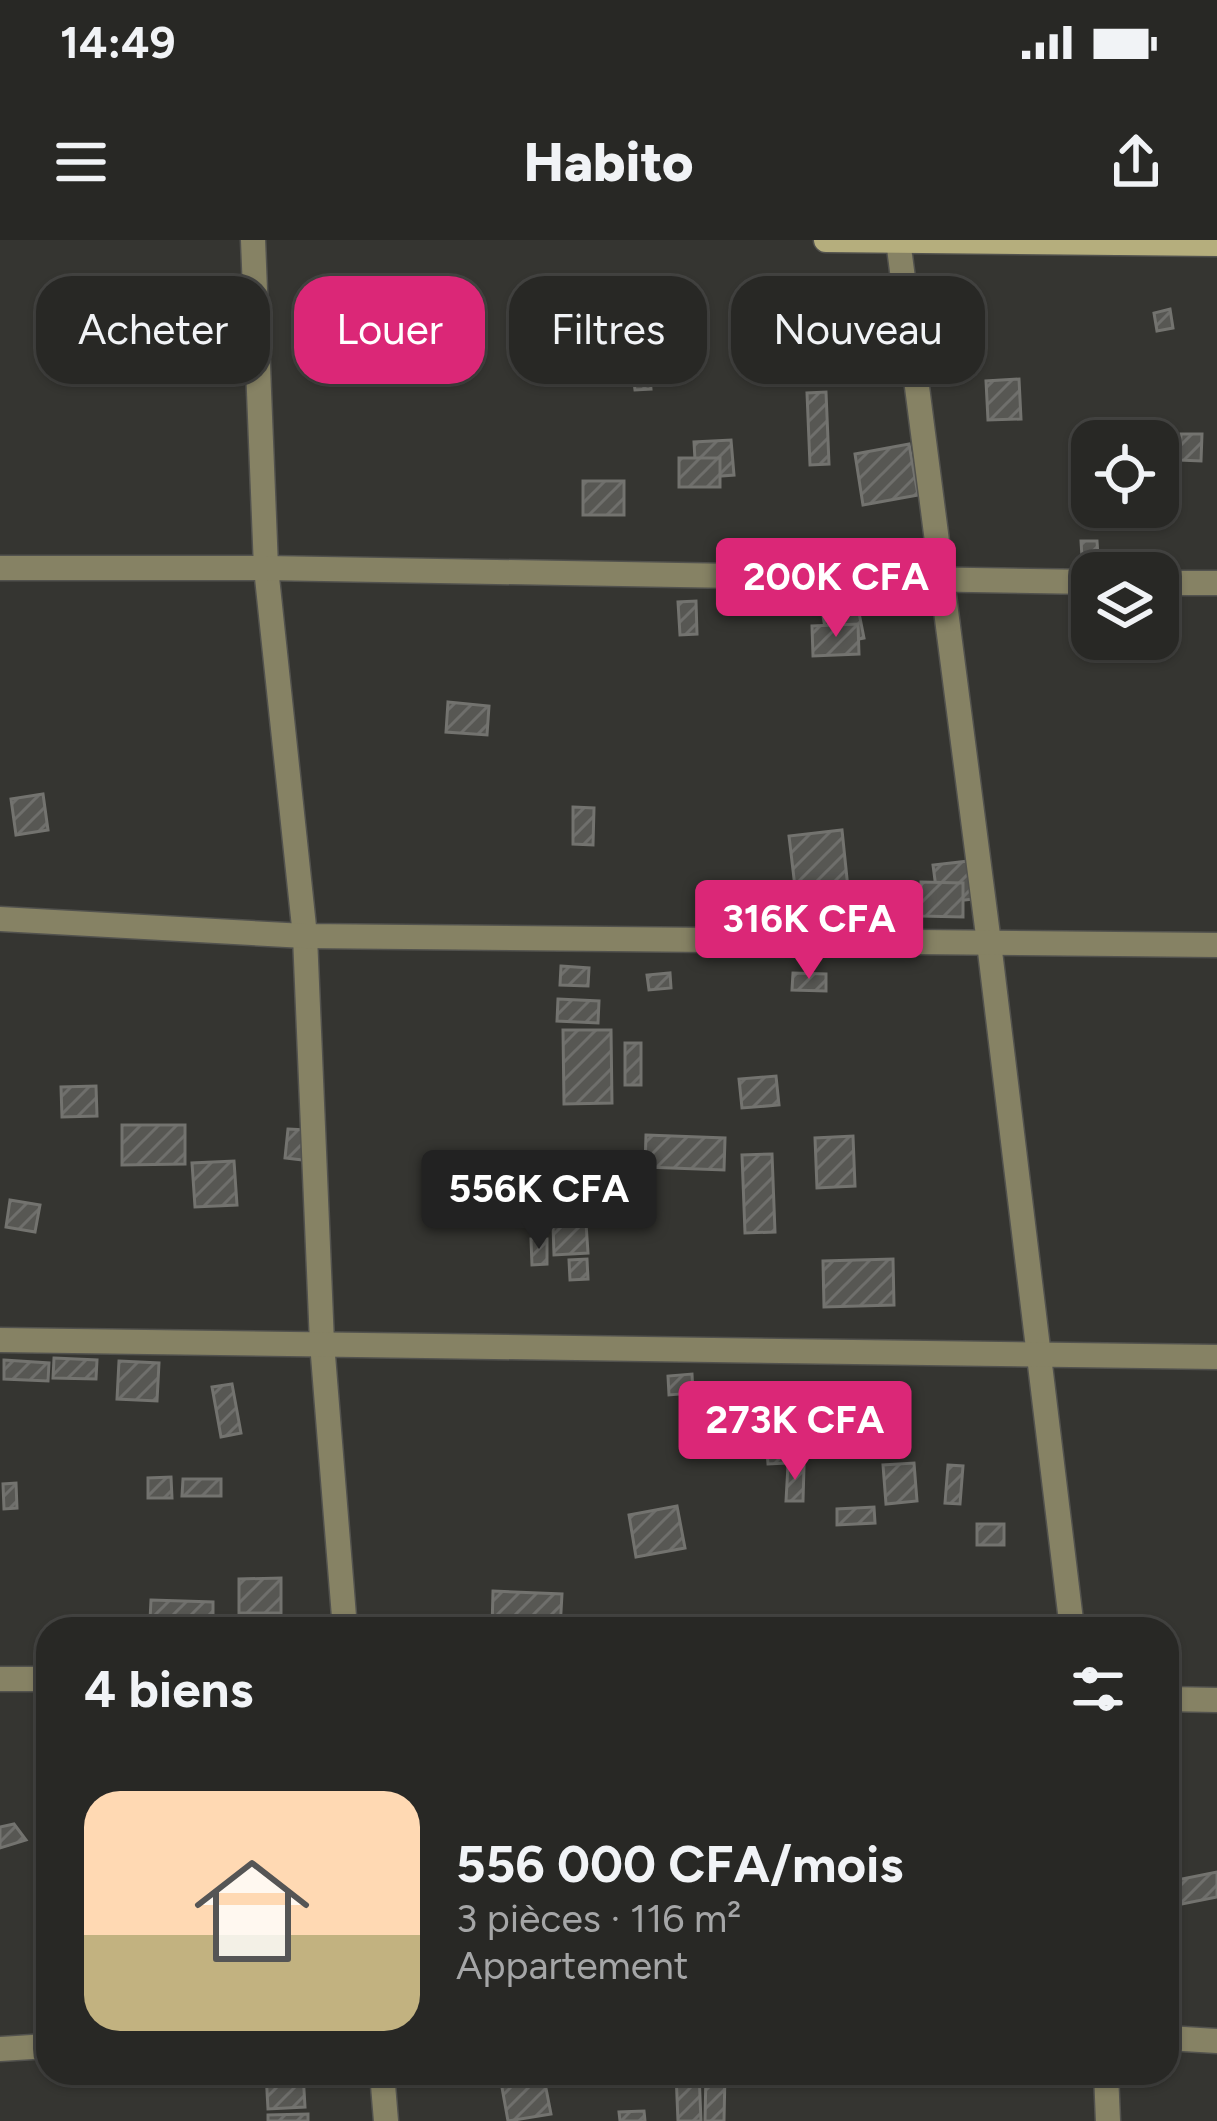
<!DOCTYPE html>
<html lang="fr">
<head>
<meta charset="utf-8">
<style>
	:root { --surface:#282825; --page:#30302d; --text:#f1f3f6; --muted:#a5a6a7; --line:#444442; --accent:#db2777 }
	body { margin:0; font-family:Figtree,sans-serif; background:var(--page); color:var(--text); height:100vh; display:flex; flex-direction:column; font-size:45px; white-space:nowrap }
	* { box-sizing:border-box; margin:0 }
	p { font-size:39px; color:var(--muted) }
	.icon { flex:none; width:66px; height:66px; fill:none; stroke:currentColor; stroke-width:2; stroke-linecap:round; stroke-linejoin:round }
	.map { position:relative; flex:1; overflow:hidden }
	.drawer { position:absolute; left:36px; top:1377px; width:1143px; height:468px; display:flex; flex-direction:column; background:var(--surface); border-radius:36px; box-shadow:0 3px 9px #0004,0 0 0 3px var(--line) }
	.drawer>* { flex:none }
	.guide { position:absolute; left:36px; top:36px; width:1146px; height:108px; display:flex; gap:24px }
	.controls { position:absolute; left:1071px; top:180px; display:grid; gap:24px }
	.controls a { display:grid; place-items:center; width:108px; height:108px; border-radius:24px; background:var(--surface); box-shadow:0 3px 9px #0004,0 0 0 3px var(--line); font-size:60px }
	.price { position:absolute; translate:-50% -102px; padding:0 27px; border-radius:12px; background:var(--accent); color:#fff; font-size:39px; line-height:78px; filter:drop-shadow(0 3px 6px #0008) }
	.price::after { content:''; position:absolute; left:50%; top:72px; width:36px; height:27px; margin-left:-18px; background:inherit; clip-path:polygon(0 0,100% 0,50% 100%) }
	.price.selected { background:#222; color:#fff }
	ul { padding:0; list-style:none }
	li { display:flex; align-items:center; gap:36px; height:300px; padding:0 48px }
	li span { display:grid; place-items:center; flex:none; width:336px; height:240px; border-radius:36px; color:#555 }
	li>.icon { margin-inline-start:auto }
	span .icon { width:144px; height:144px; fill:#fffc; stroke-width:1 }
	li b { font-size:51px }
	h2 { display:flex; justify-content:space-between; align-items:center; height:144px; padding:0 48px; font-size:51px }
	.pill { padding:0 42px; border-radius:36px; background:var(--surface); box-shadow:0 3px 9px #0004,0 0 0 3px var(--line); font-size:42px; line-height:108px }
	.pill.selected { background:var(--accent); color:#fff }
	.status { display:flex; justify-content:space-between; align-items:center; height:84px; padding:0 60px; background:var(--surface); direction:ltr }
	.status svg { height:33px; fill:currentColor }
	header { display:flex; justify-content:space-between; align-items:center; height:156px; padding:0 48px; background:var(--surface); font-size:54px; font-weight:800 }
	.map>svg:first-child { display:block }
</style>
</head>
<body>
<div class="status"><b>14:49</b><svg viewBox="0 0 49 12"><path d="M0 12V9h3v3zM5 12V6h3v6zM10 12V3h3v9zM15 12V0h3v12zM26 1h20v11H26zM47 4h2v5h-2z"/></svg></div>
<header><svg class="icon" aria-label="menu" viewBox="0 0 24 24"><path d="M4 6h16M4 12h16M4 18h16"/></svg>Habito<svg class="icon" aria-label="share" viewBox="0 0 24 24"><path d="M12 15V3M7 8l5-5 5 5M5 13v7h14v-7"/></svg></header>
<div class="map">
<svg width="1217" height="1881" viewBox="0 0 1217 1881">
	<defs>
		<pattern id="building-hatch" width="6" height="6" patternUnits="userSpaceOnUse" patternTransform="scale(3)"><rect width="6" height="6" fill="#575753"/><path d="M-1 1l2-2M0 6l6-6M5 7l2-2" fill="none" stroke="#6f6f6c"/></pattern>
	</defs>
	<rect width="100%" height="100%" fill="#353531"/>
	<g fill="url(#building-hatch)" stroke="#73736f" stroke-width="3">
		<path d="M570 65 572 90 549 91 548 66Z"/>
		<path d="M1170 69 1173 88 1157 91 1154 73Z"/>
		<path d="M855 70 897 77 894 96 853 90Z"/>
		<path d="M840 74 842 123 826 124 824 75Z"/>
		<path d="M649 125 651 149 635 150 632 127Z"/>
		<path d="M1019 139 1021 179 988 180 986 141Z"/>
		<path d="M826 152 829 224 810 225 807 153Z"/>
		<path d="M1181 194H1202L1201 221 1180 220Z"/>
		<path d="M731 200 734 235 696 238 694 202Z"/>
		<path d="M909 204 918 255 863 265 855 214Z"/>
		<rect x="679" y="218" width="41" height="29"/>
		<rect x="583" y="241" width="41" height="34"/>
		<path d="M1081 301H1097L1098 316 1082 317Z"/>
		<path d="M696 361 697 394 680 395 678 362Z"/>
		<path d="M858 368 864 398 828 405 823 376Z"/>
		<path d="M858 384 859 414 813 416 812 386Z"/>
		<path d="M448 462 489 466 487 495 446 492Z"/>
		<path d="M43 554 48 590 16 595 11 559Z"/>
		<path d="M573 567 594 568 593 605 573 604Z"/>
		<path d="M842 590 849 658 797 664 789 596Z"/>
		<path d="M969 621 974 659 938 663 933 625Z"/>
		<path d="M921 642 963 643V677L921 676Z"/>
		<path d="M561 726 589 728 588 746 560 745Z"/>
		<path d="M670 733 671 748 649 750 647 735Z"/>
		<path d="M793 733 826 734V751L792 750Z"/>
		<path d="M558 759 599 761 598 783 557 781Z"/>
		<path d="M563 790H611L612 863 564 864Z"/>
		<rect x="625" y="803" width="16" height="42"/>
		<path d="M776 836 779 865 742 868 739 839Z"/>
		<path d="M96 846 97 876 62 877 61 847Z"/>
		<path d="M122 885H185V924L122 925Z"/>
		<path d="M288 889 306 890 303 920 285 918Z"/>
		<path d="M646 895 725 898 724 930 645 927Z"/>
		<path d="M853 896 855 946 817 948 815 898Z"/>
		<path d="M772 914 775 992 745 993 742 915Z"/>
		<path d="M234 921 237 965 195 967 192 923Z"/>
		<path d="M10 960 40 965 35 992 6 987Z"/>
		<path d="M586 983 588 1013 554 1015 553 985Z"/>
		<path d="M531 999H547V1024L532 1025Z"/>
		<path d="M587 1019 588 1039 570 1040 569 1020Z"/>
		<path d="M893 1019 894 1065 824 1067 823 1021Z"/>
		<path d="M54 1118 97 1120 96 1139 53 1138Z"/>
		<path d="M4 1120 49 1123 48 1141 4 1139Z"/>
		<path d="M119 1121 159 1123 157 1161 117 1159Z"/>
		<path d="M692 1134 693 1153 669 1155 668 1136Z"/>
		<path d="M232 1144 241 1193 221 1197 212 1147Z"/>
		<path d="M765 1144 782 1145 781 1180 763 1179Z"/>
		<path d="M784 1187 786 1223 768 1224 765 1188Z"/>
		<path d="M914 1223 917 1261 886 1264 883 1225Z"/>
		<path d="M788 1225 804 1226 803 1261H786Z"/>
		<path d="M948 1225 963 1226 960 1264 945 1263Z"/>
		<path d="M171 1237 172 1258H148V1238Z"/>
		<path d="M183 1239H221V1256H182Z"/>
		<path d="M16 1243 17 1268 4 1269 3 1244Z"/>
		<path d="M677 1266 685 1308 636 1317 629 1275Z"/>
		<path d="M874 1267 875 1283 837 1285V1269Z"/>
		<rect x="977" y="1284" width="27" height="21"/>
		<path d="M281 1338V1373H239V1339Z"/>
		<path d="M493 1351 562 1354 560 1389H492Z"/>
		<path d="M151 1360 213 1362V1381L150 1380Z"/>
		<path d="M14 1584 26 1600 0 1608V1587Z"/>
		<path d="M1217 1632V1657L1167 1667V1642Z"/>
		<path d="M266 1833H303L305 1867 268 1869Z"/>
		<path d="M543 1833 551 1874 508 1881 501 1842Z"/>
		<path d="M676 1833H699L701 1881H678Z"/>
		<path d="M706 1833H725L724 1881H705Z"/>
		<path d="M644 1871 645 1881H620L619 1872Z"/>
		<path d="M308 1874V1881H268V1875Z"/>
	</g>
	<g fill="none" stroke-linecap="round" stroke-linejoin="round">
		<defs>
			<g id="minor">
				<path d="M253 0 266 328 305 696 322 1103 345 1389"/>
				<path d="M898 0 989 703 1072 1389"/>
				<path d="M0 328H266L1092 342"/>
				<path d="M1158 343H1217"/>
				<path d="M0 679 305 696 1217 705"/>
				<path d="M0 1100 1217 1117"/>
				<path d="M0 1439H48"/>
				<path d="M1167 1459 1217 1460"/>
				<path d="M1167 1798 1217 1801"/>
				<path d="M0 1809 48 1806"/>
				<path d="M382 1833 386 1881"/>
				<path d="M1106 1833 1108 1881"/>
			</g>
			<path id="secondary" d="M826 0 1217 4"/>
		</defs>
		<use href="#minor" stroke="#52524e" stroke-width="27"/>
		<use href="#secondary" stroke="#52524e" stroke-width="27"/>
		<use href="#minor" stroke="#868264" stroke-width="24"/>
		<use href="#secondary" stroke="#b5ae7d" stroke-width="24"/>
	</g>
</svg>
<div class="controls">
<a><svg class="icon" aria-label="locate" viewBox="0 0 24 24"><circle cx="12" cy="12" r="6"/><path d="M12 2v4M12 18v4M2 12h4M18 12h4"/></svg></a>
<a><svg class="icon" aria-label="layers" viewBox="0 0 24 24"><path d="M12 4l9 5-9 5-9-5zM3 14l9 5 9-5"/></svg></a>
</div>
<b class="price" style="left:836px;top:400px">200K CFA</b>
<b class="price" style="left:809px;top:742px">316K CFA</b>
<b class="price selected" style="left:539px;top:1012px">556K CFA</b>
<b class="price" style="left:795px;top:1243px">273K CFA</b>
<div class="guide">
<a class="pill">Acheter</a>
<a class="pill selected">Louer</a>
<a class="pill">Filtres</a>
<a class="pill">Nouveau</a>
</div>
<section class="drawer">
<h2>4 biens<svg class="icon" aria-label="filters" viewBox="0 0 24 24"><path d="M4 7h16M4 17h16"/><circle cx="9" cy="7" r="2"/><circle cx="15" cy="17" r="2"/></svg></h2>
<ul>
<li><span style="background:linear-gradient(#ffd9b3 60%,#c2b280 0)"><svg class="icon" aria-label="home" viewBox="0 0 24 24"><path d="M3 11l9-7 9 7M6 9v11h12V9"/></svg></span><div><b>556 000 CFA/mois</b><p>3 pièces · 116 m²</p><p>Appartement</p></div></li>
</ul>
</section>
</div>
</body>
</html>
